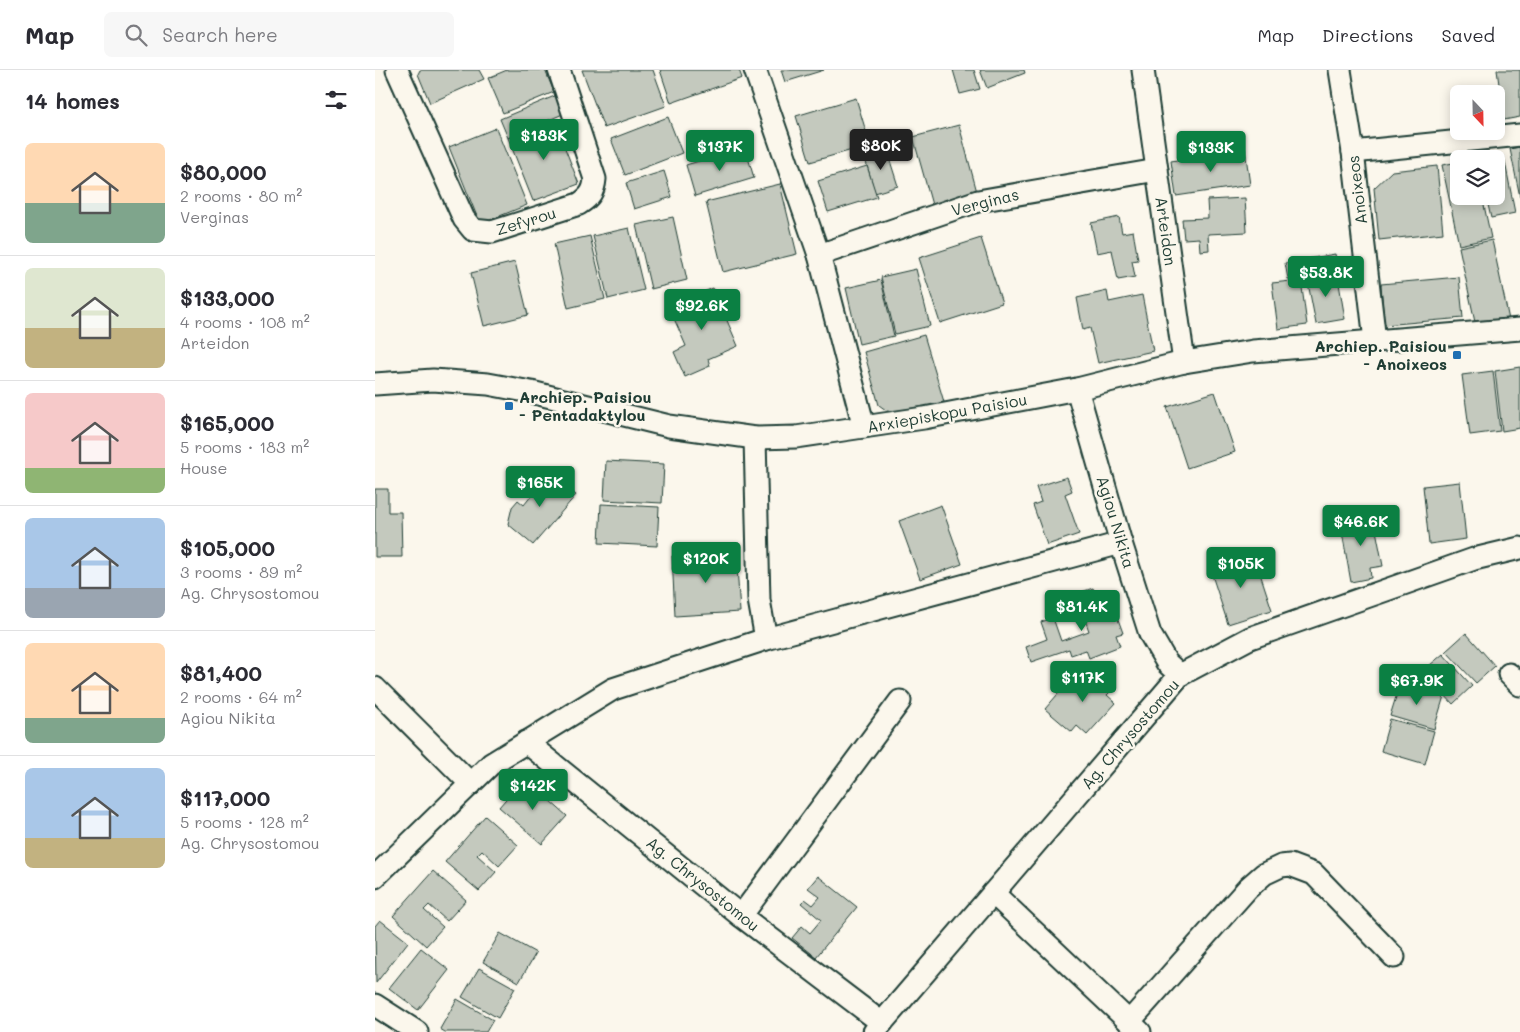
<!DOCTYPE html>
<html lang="en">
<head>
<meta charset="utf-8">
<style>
	:root { --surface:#fff; --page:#f7f7f7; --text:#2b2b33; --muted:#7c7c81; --line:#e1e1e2; --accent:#0b8043 }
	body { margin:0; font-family:Mali,sans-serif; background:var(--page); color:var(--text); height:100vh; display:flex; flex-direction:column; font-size:19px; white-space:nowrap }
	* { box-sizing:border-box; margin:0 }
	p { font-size:16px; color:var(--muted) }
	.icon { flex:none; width:28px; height:28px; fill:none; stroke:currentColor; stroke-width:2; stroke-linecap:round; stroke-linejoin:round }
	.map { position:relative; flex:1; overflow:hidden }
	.details { display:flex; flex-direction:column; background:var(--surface); width:375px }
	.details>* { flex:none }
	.needle { width:32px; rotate:158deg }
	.controls { position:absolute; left:1075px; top:15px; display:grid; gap:10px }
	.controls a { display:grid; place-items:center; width:55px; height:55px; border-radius:8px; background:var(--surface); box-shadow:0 2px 12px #0003; font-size:25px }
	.price { position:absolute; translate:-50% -42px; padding:0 11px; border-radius:5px; background:var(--accent); color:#fff; font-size:16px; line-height:32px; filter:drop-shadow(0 1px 2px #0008) }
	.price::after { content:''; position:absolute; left:50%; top:30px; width:15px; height:11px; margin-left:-8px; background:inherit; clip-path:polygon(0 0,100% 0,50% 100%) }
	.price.active { background:#222; color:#fff }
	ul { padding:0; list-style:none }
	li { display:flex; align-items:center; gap:15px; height:125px; padding:0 25px }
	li+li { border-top:1px solid var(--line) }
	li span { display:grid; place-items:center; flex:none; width:140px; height:100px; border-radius:8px; color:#555 }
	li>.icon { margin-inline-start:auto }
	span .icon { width:60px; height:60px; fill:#fffc; stroke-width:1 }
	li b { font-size:21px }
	h2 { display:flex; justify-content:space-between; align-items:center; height:60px; padding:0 25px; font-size:21px }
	header { display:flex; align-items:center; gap:30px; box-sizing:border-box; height:70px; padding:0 25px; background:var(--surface); border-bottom:1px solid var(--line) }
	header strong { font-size:24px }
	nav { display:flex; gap:28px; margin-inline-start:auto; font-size:18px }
	.search { width:350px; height:45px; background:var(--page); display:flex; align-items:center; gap:12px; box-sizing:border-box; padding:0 18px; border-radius:8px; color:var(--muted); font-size:19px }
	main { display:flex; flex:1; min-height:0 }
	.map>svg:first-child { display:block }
</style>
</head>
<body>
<header>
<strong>Map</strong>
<div class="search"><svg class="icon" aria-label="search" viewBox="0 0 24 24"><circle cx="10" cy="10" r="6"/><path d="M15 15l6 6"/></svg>Search here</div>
<nav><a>Map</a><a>Directions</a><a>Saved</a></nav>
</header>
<main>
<section class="details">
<h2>14 homes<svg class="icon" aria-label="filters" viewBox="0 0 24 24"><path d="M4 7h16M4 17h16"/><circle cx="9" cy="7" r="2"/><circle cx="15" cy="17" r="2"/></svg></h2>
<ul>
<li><span style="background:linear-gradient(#ffd9b3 60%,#7fa58c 0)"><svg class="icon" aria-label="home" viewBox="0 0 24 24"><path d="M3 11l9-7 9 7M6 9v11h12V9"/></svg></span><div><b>$80,000</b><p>2 rooms · 80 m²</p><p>Verginas</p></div></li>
<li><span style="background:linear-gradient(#dfe7d0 60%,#c2b280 0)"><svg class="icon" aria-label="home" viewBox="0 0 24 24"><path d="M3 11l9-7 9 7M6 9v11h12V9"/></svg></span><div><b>$133,000</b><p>4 rooms · 108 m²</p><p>Arteidon</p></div></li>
<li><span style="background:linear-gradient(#f6c9c9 75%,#8fb573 0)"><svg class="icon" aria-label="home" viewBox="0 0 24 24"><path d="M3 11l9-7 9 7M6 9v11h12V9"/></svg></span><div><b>$165,000</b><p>5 rooms · 183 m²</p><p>House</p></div></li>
<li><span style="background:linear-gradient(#a9c7e8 70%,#9aa5b1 0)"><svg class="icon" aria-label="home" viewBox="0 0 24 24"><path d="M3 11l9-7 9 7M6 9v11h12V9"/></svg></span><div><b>$105,000</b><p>3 rooms · 89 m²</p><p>Ag. Chrysostomou</p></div></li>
<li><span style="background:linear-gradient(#ffd9b3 75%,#7fa58c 0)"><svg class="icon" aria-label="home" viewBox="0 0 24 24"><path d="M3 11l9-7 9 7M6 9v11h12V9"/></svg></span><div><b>$81,400</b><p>2 rooms · 64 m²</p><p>Agiou Nikita</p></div></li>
<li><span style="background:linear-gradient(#a9c7e8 70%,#c2b280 0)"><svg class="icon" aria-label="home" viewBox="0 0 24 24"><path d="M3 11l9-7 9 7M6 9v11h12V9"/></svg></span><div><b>$117,000</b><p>5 rooms · 128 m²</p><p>Ag. Chrysostomou</p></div></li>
</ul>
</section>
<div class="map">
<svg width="1145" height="962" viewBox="0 0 1145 962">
	<rect width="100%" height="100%" fill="#fbf7ec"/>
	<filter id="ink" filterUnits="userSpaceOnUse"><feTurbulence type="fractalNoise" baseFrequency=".02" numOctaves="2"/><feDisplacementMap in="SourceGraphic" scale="10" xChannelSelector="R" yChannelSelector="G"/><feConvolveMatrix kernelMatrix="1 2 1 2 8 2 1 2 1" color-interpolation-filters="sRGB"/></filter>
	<g filter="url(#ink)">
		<g fill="#c4c9be" stroke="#1f3d34">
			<path d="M45 0H104L109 9 55 33 43 4Z"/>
			<path d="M132 0H170L179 22 128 43 113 8Z"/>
			<path d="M207 0H278L291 36 229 58Z"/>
			<path d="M285 0H364L367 8 296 33Z"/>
			<path d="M406 0H449L410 12Z"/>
			<path d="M578 0H599L605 19 585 24Z"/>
			<path d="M605 0H649L650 3 612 18Z"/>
			<path d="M1122 0H1145V47L1129 50Z"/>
			<path d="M182 25 190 43 133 68 125 49Z"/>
			<path d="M481 28 495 75 435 92 421 46Z"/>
			<path d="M293 47 307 83 250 105 236 69Z"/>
			<path d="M179 50 204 114 158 131 133 68Z"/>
			<path d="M584 55 602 122 557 135 538 67Z"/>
			<path d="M121 58 152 135 105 154 74 77Z"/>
			<path d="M370 77 379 108 320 126 311 95Z"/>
			<path d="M1145 77V127L1135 79Z"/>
			<path d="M511 78 523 116 500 123 489 85Z"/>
			<path d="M870 79 875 115 801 126 796 91Z"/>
			<path d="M1129 87 1140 143 1116 148 1111 126H1121V89Z"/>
			<path d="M1084 92V126H1107L1116 168 1084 175 1067 95Z"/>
			<path d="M492 96 502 127 453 142 443 111Z"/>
			<path d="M1062 96 1068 163 1004 170 999 118 1017 101Z"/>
			<path d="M289 101 297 127 259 139 251 113Z"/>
			<path d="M405 114 422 184 348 202 331 132Z"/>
			<path d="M870 128 872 162 833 164 834 180 825 181 824 168 809 169 807 149 833 148 832 130Z"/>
			<path d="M298 147 312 210 276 219 261 155Z"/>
			<path d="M744 147 747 163 758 161 763 190 757 191 760 207 743 210 737 180 722 183 716 153Z"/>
			<path d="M254 158 269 220 233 229 218 166Z"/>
			<path d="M215 166 230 229 193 238 179 174Z"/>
			<path d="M606 168 627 233 565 253 544 188Z"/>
			<path d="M1117 170 1134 250 1101 257 1084 177Z"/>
			<path d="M960 184 963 200 913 209 910 193Z"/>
			<path d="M140 192 153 245 109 256 96 203Z"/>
			<path d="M541 199 555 256 520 264 506 207Z"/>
			<path d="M962 202 970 249 941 254 932 208Z"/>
			<path d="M1084 207 1088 248 1009 255 1006 214Z"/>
			<path d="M506 210 519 266 484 274 471 218Z"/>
			<path d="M926 210 932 255 903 259 897 213Z"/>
			<path d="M338 218 363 276 333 289 335 296 310 307 299 282 311 276 294 237Z"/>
			<path d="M732 221 734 232 767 225 778 281 723 293 715 258 708 260 702 228Z"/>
			<path d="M549 265 569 332 534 342 515 343 504 335 489 282Z"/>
			<path d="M1145 297V358L1127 361 1120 301Z"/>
			<path d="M1118 301 1125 361 1095 365 1087 305Z"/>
			<path d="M840 322 860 382 812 398 792 337Z"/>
			<path d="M231 391 289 394 287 433 229 430Z"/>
			<path d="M173 406 181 409 201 425 158 475 133 454 137 437 143 430 149 435 157 425 152 420 158 412Z"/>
			<path d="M692 407 697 421 690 424 704 464 672 475 658 435 666 432 661 417Z"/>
			<path d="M1085 412 1091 469 1054 474 1048 416Z"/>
			<path d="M0 419H13V442H26L27 487H0Z"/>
			<path d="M226 434 284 437 282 476 224 473Z"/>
			<path d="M566 435 587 494 545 509 524 451Z"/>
			<path d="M998 445 1008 496 995 498 996 508 976 512 965 451Z"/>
			<path d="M361 482 365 542 300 546 297 486Z"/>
			<path d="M879 485 897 540 853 554 835 499Z"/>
			<path d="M718 518 727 542 739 538 748 563 741 565 745 576 714 588 711 580 696 585 694 579 656 592 651 577 672 569 666 552 678 548 686 571 714 561 701 524Z"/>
			<path d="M1091 563 1120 596 1101 613 1071 581Z"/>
			<path d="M1068 584 1097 616 1078 634 1048 601Z"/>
			<path d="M723 602 740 617 732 625 741 633 712 665 702 656 697 662 670 639 701 603 713 613Z"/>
			<path d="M1025 614 1069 626 1059 659 1015 646Z"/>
			<path d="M1015 649 1059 661 1050 694 1006 681Z"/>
			<path d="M149 708 192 746 167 774 124 737Z"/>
			<path d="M110 746 143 775 124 796 107 780 102 785 121 802 104 821 70 792Z"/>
			<path d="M58 801 91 830 72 851 54 835 49 840 68 857 51 876 18 846Z"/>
			<path d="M443 806 482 837 441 887 417 868 427 856 435 863 446 850 426 833 430 829 438 835 445 827 433 818Z"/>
			<path d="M5 850 33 872 1 913 0 856Z"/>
			<path d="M125 863 161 883 144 912 108 892Z"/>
			<path d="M46 878 74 900 43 940 14 918Z"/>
			<path d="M104 898 140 918 123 948 87 927Z"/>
			<path d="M82 929 118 950 111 962H70L65 959Z"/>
		</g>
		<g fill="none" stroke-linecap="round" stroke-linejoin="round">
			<defs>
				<g id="minor">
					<path d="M22 0 89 149 98 160 117 162 204 134C215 127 219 121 220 109L184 0"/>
					<path d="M380 0 444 185 489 357"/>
					<path d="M768 0 809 292"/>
					<path d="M965 0 978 82 1000 271"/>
					<path d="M978 82 1145 65"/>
					<path d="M444 185 603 131 782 100"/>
					<path d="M0 314 58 310 113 314 156 322 294 356 380 368 421 367 549 348 702 319 809 292 878 281 1145 259"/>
					<path d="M702 319 746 473 775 564 792 593 805 605"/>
					<path d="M380 368 384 530 391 569 746 473"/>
					<path d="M1134 604 1145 615"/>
					<path d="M0 618 96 714"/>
					<path d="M151 672 366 846 507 953"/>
					<path d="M0 807 116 694 238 619 391 569"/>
					<path d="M618 823 765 962"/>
					<path d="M366 846 525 631"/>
					<path d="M0 935 42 962"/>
					<path d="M754 952 873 818 889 804 906 796 915 795 939 804 1019 887"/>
					<path d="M499 962 805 605 875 568 1099 489 1145 478"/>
				</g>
			</defs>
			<use href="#minor" stroke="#1f3d34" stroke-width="25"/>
			<use href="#minor" stroke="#fbf7ec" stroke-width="21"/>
		</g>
	</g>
	<g fill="#1f6fb2" stroke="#fbf7ec" stroke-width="2">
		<rect x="1077" y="280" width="10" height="10" rx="2.5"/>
		<rect x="129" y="331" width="10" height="10" rx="2.5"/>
	</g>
	<g text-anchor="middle" stroke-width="5" stroke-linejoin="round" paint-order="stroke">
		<g font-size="16" fill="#1f3d34" stroke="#fbf7ec">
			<text transform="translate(982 120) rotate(-97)" y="6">Anoixeos</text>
			<text transform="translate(610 132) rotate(-14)" y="6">Verginas</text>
			<text transform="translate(151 151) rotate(-17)" y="6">Zefyrou</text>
			<text transform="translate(791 161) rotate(82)" y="6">Arteidon</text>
			<text transform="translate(572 343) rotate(-10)" y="6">Arxiepiskopu Paisiou</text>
			<text transform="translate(741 452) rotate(73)" y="6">Agiou Nikita</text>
			<text transform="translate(755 664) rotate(-49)" y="6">Ag. Chrysostomou</text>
			<text transform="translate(328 814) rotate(39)" y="6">Ag. Chrysostomou</text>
		</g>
		<g font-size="16" font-weight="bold" fill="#1f3d34" stroke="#fbf7ec" text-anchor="end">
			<text x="1072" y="282">Archiep. Paisiou<tspan x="1072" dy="18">- Anoixeos</tspan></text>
			<text x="144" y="333" text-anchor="start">Archiep. Paisiou<tspan x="144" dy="18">- Pentadaktylou</tspan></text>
		</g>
	</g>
</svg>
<div class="controls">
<a><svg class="needle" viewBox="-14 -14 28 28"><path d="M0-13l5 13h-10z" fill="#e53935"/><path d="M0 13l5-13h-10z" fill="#7c7c81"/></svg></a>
<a><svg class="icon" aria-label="layers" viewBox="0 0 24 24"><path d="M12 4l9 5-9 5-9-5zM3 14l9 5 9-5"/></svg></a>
</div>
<b class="price" style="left:169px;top:91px">$183K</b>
<b class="price active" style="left:506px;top:101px">$80K</b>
<b class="price" style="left:345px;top:102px">$137K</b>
<b class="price" style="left:836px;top:103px">$133K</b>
<b class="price" style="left:951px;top:228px">$53.8K</b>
<b class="price" style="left:327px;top:261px">$92.6K</b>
<b class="price" style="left:165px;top:438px">$165K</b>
<b class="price" style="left:986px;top:477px">$46.6K</b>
<b class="price" style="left:331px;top:514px">$120K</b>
<b class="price" style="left:866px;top:519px">$105K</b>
<b class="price" style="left:707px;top:562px">$81.4K</b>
<b class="price" style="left:708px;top:633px">$117K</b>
<b class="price" style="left:1042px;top:636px">$67.9K</b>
<b class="price" style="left:158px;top:741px">$142K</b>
</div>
</main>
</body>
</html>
